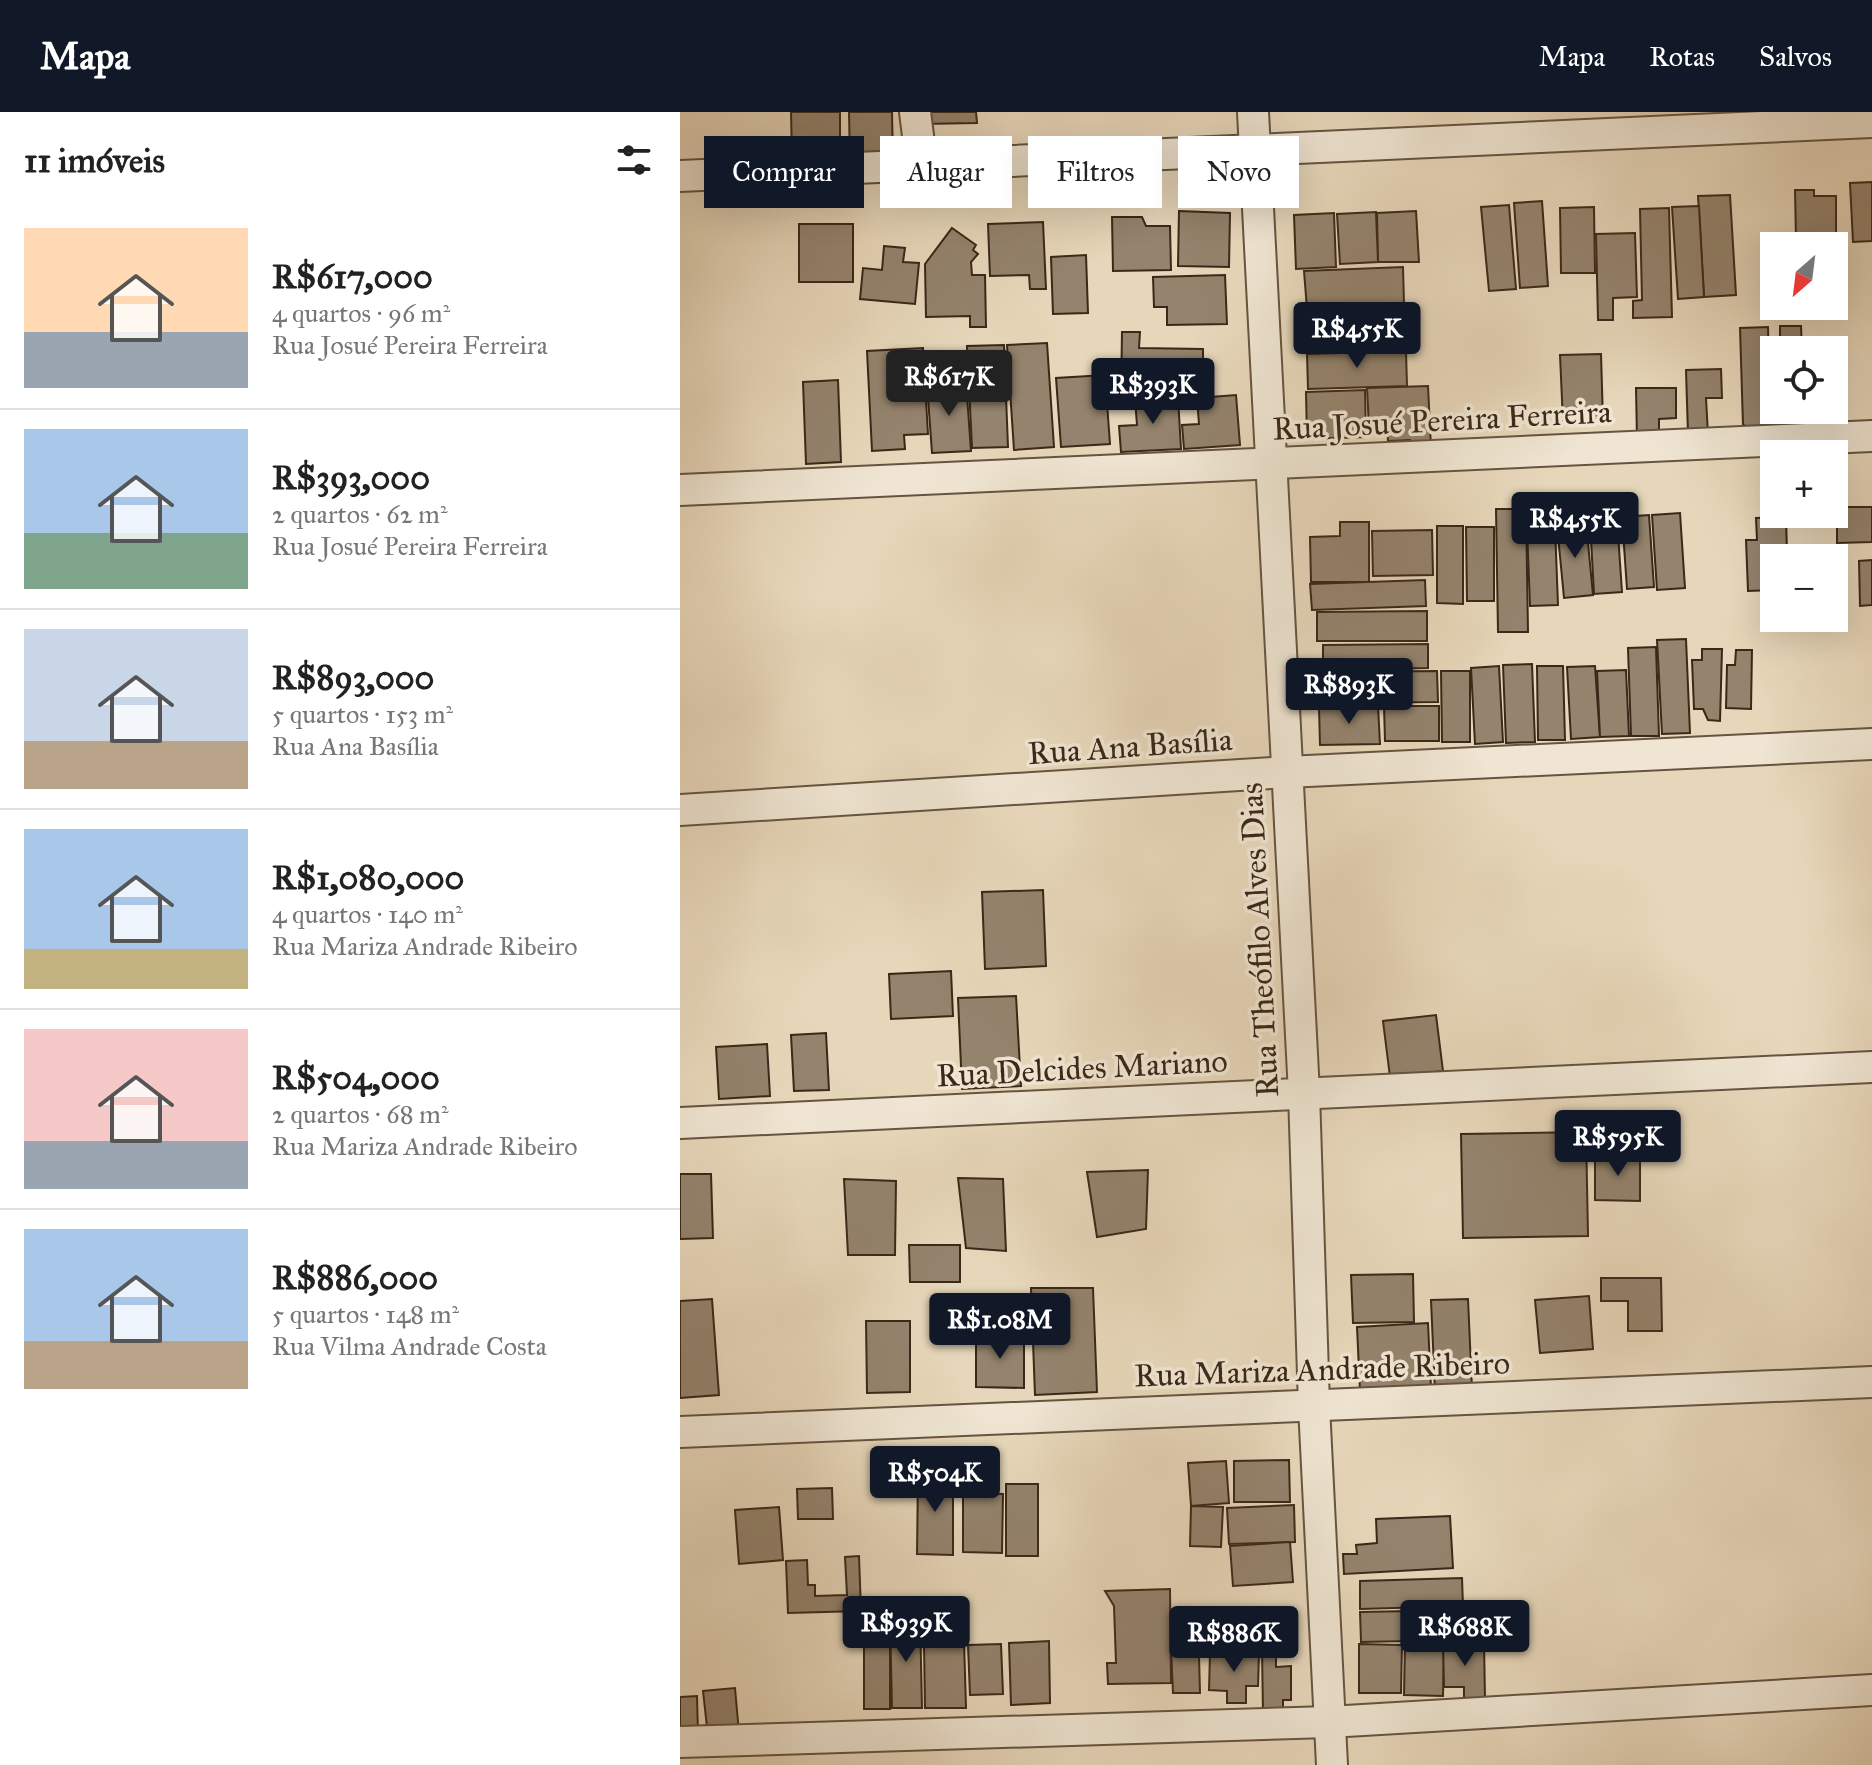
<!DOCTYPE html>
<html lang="pt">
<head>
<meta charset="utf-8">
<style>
	:root { --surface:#fff; --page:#f2f2f2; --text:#222; --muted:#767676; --line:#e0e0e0; --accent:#111827 }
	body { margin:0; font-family:"IM FELL Great Primer",serif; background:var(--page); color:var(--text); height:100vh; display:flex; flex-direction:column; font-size:30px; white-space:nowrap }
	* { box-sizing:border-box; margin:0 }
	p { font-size:26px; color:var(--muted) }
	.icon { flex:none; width:44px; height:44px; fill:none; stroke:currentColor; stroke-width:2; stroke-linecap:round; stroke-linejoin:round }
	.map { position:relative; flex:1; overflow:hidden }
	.panel { display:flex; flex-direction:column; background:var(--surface); width:680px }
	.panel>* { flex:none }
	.guide { position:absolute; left:24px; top:24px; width:760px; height:72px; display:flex; gap:16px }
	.needle { width:52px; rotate:208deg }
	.tools { position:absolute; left:1080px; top:120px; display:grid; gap:16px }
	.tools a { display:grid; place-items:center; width:88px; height:88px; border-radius:0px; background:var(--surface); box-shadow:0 8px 32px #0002; font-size:40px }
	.price { position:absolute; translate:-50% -68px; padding:0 18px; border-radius:8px; background:var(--accent); color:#fff; font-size:26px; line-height:52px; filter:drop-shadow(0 2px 4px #0008) }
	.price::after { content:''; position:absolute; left:50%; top:48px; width:24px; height:18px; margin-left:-12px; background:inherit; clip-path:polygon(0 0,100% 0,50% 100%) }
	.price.active { background:#222; color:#fff }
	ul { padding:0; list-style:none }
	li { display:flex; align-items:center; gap:24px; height:200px; padding:0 24px }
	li+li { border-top:2px solid var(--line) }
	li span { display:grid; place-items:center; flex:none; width:224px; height:160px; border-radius:0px; color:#555 }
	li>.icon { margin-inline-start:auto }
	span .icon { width:96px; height:96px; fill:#fffc; stroke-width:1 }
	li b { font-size:34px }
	h2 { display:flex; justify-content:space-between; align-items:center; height:96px; padding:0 24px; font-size:34px }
	.chip { padding:0 28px; border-radius:0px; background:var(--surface); box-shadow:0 8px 32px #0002; font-size:28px; line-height:72px }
	.chip.active { background:var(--accent); color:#fff }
	header { display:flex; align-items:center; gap:48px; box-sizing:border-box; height:112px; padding:0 40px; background:var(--accent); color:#fff }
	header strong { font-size:38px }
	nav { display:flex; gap:44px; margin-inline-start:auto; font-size:28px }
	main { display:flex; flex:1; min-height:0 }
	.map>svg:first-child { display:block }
</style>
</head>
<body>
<header>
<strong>Mapa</strong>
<nav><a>Mapa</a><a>Rotas</a><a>Salvos</a></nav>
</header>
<main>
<section class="panel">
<h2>11 imóveis<svg class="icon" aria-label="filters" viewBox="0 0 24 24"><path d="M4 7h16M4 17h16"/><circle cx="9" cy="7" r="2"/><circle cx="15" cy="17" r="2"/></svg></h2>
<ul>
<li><span style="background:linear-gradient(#ffd9b3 65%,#9aa5b1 0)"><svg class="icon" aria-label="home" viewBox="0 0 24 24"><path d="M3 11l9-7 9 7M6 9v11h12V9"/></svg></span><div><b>R$617,000</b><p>4 quartos · 96 m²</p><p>Rua Josué Pereira Ferreira</p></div></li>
<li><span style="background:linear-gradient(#a9c7e8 65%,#7fa58c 0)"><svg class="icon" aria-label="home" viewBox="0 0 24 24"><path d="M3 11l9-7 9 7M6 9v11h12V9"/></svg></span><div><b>R$393,000</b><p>2 quartos · 62 m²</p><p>Rua Josué Pereira Ferreira</p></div></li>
<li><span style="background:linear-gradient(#c9d6e8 70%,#b9a48a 0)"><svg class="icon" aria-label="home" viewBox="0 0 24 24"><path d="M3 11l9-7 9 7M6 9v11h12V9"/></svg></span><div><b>R$893,000</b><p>5 quartos · 153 m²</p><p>Rua Ana Basília</p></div></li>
<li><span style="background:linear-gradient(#a9c7e8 75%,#c2b280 0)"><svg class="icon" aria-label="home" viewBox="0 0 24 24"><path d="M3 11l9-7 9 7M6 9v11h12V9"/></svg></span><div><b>R$1,080,000</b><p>4 quartos · 140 m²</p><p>Rua Mariza Andrade Ribeiro</p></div></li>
<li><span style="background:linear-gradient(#f6c9c9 70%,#9aa5b1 0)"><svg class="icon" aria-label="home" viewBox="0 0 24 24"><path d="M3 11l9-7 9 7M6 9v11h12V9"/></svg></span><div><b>R$504,000</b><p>2 quartos · 68 m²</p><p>Rua Mariza Andrade Ribeiro</p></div></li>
<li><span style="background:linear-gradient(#a9c7e8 70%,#b9a48a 0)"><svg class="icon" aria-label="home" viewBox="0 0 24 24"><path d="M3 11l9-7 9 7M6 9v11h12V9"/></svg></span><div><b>R$886,000</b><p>5 quartos · 148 m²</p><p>Rua Vilma Andrade Costa</p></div></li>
</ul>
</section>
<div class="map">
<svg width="1192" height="1653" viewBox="0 0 1192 1653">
	<rect width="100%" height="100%" fill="#e7d7ba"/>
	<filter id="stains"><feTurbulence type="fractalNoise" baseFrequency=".0025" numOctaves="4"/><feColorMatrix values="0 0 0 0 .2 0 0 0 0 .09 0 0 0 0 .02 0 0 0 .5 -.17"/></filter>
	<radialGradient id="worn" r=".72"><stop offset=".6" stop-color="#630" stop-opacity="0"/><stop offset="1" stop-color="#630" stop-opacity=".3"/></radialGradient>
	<g fill="#94836d" stroke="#3b2819" stroke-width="2">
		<path d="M111 0H160V47H112Z"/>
		<path d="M169 0H212L213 48 170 49Z"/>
		<path d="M240 0H296L297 11 240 12Z"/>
		<path d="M1192 70V129L1173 130 1170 71Z"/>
		<path d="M1115 78H1134V84H1156V127H1116Z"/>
		<path d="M1050 83 1056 183 1024 185 1018 84Z"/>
		<path d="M862 89 868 174 840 176 834 91Z"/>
		<path d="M829 93 836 177 809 179 801 95Z"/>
		<path d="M1019 94 1024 185 998 187 992 95Z"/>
		<path d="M914 95 915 161H881L880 96Z"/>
		<path d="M989 96 992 205 953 206V189L962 188 960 97Z"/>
		<path d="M499 99 550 101 549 155 498 154Z"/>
		<path d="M736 99 739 150H698L697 101Z"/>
		<path d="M696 100 698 150 660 152 657 102Z"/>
		<path d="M654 101 656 155 616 157 614 103Z"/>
		<path d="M432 105H462L466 114H490L491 158 433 159Z"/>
		<path d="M363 110 366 177H350L349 163 310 164 308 112Z"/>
		<rect x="119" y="112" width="54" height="58"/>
		<path d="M272 116 296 133 293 138 298 142 291 150 292 163H305L306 215H290V204L246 205 245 152Z"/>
		<path d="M955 121 957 185 933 186V208H918L916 122Z"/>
		<path d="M204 134 225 136 223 150 239 151 235 192 180 187 183 156 202 158Z"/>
		<path d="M406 143 408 201 373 202 371 145Z"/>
		<path d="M723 155 724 192 627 197 624 159Z"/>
		<path d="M545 163 547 212 487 213V195H474L473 165Z"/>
		<path d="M722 194V237L628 239 627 197Z"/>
		<path d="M1100 214H1121L1122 238H1094V298H1123V309H1094L1092 226 1100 228Z"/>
		<path d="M1088 215 1091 322 1063 313 1060 216Z"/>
		<path d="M442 220H460L459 236 523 237V284L441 283Z"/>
		<path d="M367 231 374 335 334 338 327 233Z"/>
		<path d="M324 233 328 335 292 336 287 234Z"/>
		<path d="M243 236 248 322 224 323 225 337 192 339 187 239Z"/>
		<path d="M726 239 727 274 628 277 627 242Z"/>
		<path d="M921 242 923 309 883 310 880 243Z"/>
		<path d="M1041 257 1042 286H1026L1028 322H1008L1006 258Z"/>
		<path d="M425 263 430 332 381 335 376 266Z"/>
		<path d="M158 268 161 350 126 352 123 270Z"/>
		<path d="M286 270 291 339 252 341 247 272Z"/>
		<path d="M748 274 751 336 730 337V328L708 329 707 315H689L687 276Z"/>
		<path d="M956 276H996V306L979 307V327H957Z"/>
		<path d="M685 278 686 325 627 327 626 280Z"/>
		<path d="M556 283 560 333 504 337 502 313 519 312 517 286Z"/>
		<path d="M498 285 501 337 441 340 439 314 457 313 455 287Z"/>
		<path d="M1157 395H1192V430L1157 431Z"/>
		<path d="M816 397H846L848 520H818Z"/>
		<path d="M1000 401 1005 476 977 478 972 403Z"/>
		<path d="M969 403 974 475 947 477 942 405Z"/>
		<path d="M1106 405 1107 441H1117V446H1094V478L1068 479 1066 428H1077L1076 406Z"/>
		<path d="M937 407 942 480 914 482 910 409Z"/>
		<path d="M660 410H689V470H631L630 425 660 424Z"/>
		<path d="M906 410 913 483 884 486 877 413Z"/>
		<path d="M757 414H783V492L757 491Z"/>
		<path d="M786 415H814V489H787Z"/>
		<path d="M875 415 878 493 850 494 847 416Z"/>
		<path d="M752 418 753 463 693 464 692 419Z"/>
		<path d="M1192 448V493L1180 494 1179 449Z"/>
		<path d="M745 468 746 494 632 498 630 472Z"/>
		<path d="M747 499V529H637V500Z"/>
		<path d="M1006 527 1010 621 982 622 977 528Z"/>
		<path d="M748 532V556L643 558V533Z"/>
		<path d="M976 535 979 624H951L948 536Z"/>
		<path d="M1022 537H1042L1040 609 1028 608 1023 597H1014L1012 548H1022Z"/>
		<path d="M1056 538H1072L1071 597 1046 596 1047 553H1055Z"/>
		<path d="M852 552 855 630 826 631 823 553Z"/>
		<path d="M819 554 823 630 795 632 791 556Z"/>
		<path d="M857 554H883L885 628H858Z"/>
		<path d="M915 554 920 625 891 627 887 555Z"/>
		<path d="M946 558 949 624 920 625 917 559Z"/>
		<path d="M757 559 758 590 642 591 641 560Z"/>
		<path d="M761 559H790V630H762Z"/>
		<path d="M698 594 700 632 640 633 639 596Z"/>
		<path d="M704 594H759V629H705Z"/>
		<path d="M363 778 366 854 305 857 302 780Z"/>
		<path d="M271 859 273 904 211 907 209 862Z"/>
		<path d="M336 884 341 974 282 977 278 886Z"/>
		<path d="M756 903 763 959 710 965 703 909Z"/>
		<path d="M146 921 149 978 114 979 111 923Z"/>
		<path d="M87 932 90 984 39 987 36 935Z"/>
		<path d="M906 1020 908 1124 783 1126 781 1022Z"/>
		<path d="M915 1043 960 1044V1089L915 1088Z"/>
		<path d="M468 1058 466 1117 417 1125 407 1060Z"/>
		<path d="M0 1062H31L33 1126 0 1127Z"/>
		<path d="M278 1066 323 1067 326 1139 286 1136Z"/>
		<path d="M164 1067 216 1069 215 1143H168Z"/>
		<path d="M229 1133H280V1170H230Z"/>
		<path d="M733 1162 734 1210 673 1211 671 1163Z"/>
		<path d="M921 1166H981L982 1219H948V1189H921Z"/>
		<path d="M351 1176H413L417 1280 355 1283Z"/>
		<path d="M909 1184 913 1237 860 1241 855 1188Z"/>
		<path d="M32 1187 39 1283 0 1286V1189Z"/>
		<path d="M788 1187 792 1277 755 1279 751 1188Z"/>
		<path d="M186 1209H230V1280L187 1281Z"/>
		<path d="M748 1211 751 1276 680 1279 677 1215Z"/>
		<path d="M296 1222 344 1223V1276L296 1275Z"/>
		<path d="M609 1348 610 1390H554V1349Z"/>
		<path d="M546 1349 549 1391 511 1394 508 1351Z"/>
		<path d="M238 1362H273V1443L237 1442Z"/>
		<rect x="326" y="1372" width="32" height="72"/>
		<path d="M152 1376 153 1407H118L117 1377Z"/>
		<path d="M283 1381 323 1382 322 1441 283 1440Z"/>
		<path d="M614 1393 615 1430 549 1432 547 1396Z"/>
		<path d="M511 1394 543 1395 541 1435 510 1434Z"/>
		<path d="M99 1395 103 1448 59 1452 55 1398Z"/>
		<path d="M770 1404 773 1456 664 1462 663 1442H677L676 1433 697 1431 696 1407Z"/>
		<path d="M610 1430 613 1470 553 1474 550 1434Z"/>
		<path d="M179 1444 181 1499 108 1501 106 1449 127 1448 128 1473H135V1484L167 1483 165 1445Z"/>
		<path d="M782 1466 783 1494 680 1497V1469Z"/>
		<path d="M490 1477 491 1571 428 1572 427 1551H436L434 1494 425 1479Z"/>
		<path d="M184 1498 210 1499V1597H184Z"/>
		<path d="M782 1498 783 1528 681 1530 680 1500Z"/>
		<path d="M240 1507 242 1596H212L210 1508Z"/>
		<path d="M284 1529 286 1596H245L244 1530Z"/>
		<path d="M369 1529 370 1591 331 1593 329 1531Z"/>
		<path d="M725 1530H764L763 1584 724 1583Z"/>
		<path d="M763 1531H804L805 1587H784V1575H764Z"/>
		<path d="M321 1532 323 1582 290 1583 288 1533Z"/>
		<path d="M679 1532 722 1533 721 1581H679Z"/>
		<path d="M509 1535 510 1544H519L520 1581H493L491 1536Z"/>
		<path d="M582 1538H596V1555L611 1554V1588H603V1600L583 1601Z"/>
		<path d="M530 1541H579L578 1574H566V1591H547V1579L529 1578Z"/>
		<path d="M55 1576 59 1621 28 1624 23 1579Z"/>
		<path d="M17 1584 18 1622H0V1585Z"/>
	</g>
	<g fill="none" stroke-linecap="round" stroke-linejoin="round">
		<defs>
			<g id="street">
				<path d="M235 0 242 55"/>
				<path d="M573 0 624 981 634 1294 652 1653"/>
				<path d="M0 64 1192 10"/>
				<path d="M0 378 1192 324"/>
				<path d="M0 698 607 660 1192 632"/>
				<path d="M0 1011 1192 955"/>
				<path d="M0 1320 1192 1270"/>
				<path d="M0 1630 649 1610 1192 1578"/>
			</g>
		</defs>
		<use href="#street" stroke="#665441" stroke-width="34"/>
		<use href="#street" stroke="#efe5d2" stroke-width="30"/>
	</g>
	<g text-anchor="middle" stroke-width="7" stroke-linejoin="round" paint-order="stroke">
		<g font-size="32" fill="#3b2819" stroke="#efe5d2">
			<text transform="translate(762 308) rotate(-3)" y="11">Rua Josué Pereira Ferreira</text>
			<text transform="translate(450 634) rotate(-4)" y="11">Rua Ana Basília</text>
			<text transform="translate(579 828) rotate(-93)" y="11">Rua Theófilo Alves Dias</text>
			<text transform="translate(402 956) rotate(-3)" y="11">Rua Delcides Mariano</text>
			<text transform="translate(642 1257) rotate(-2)" y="11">Rua Mariza Andrade Ribeiro</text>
		</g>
	</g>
	<rect width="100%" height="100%" filter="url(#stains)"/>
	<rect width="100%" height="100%" fill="url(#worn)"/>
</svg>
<div class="tools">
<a><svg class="needle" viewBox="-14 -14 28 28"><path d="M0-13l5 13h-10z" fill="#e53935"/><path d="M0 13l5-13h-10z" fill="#767676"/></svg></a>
<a><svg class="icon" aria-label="locate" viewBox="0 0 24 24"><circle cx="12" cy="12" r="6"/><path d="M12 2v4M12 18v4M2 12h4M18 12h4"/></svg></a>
<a>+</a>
<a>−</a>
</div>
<b class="price" style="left:677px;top:258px">R$455K</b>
<b class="price active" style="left:269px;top:306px">R$617K</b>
<b class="price" style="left:473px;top:314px">R$393K</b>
<b class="price" style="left:895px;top:448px">R$455K</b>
<b class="price" style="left:669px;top:614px">R$893K</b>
<b class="price" style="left:938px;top:1066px">R$595K</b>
<b class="price" style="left:320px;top:1249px">R$1.08M</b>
<b class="price" style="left:255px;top:1402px">R$504K</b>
<b class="price" style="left:226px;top:1552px">R$939K</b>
<b class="price" style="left:785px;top:1556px">R$688K</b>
<b class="price" style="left:554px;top:1562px">R$886K</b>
<div class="guide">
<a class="chip active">Comprar</a>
<a class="chip">Alugar</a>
<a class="chip">Filtros</a>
<a class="chip">Novo</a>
</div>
</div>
</main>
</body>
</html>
